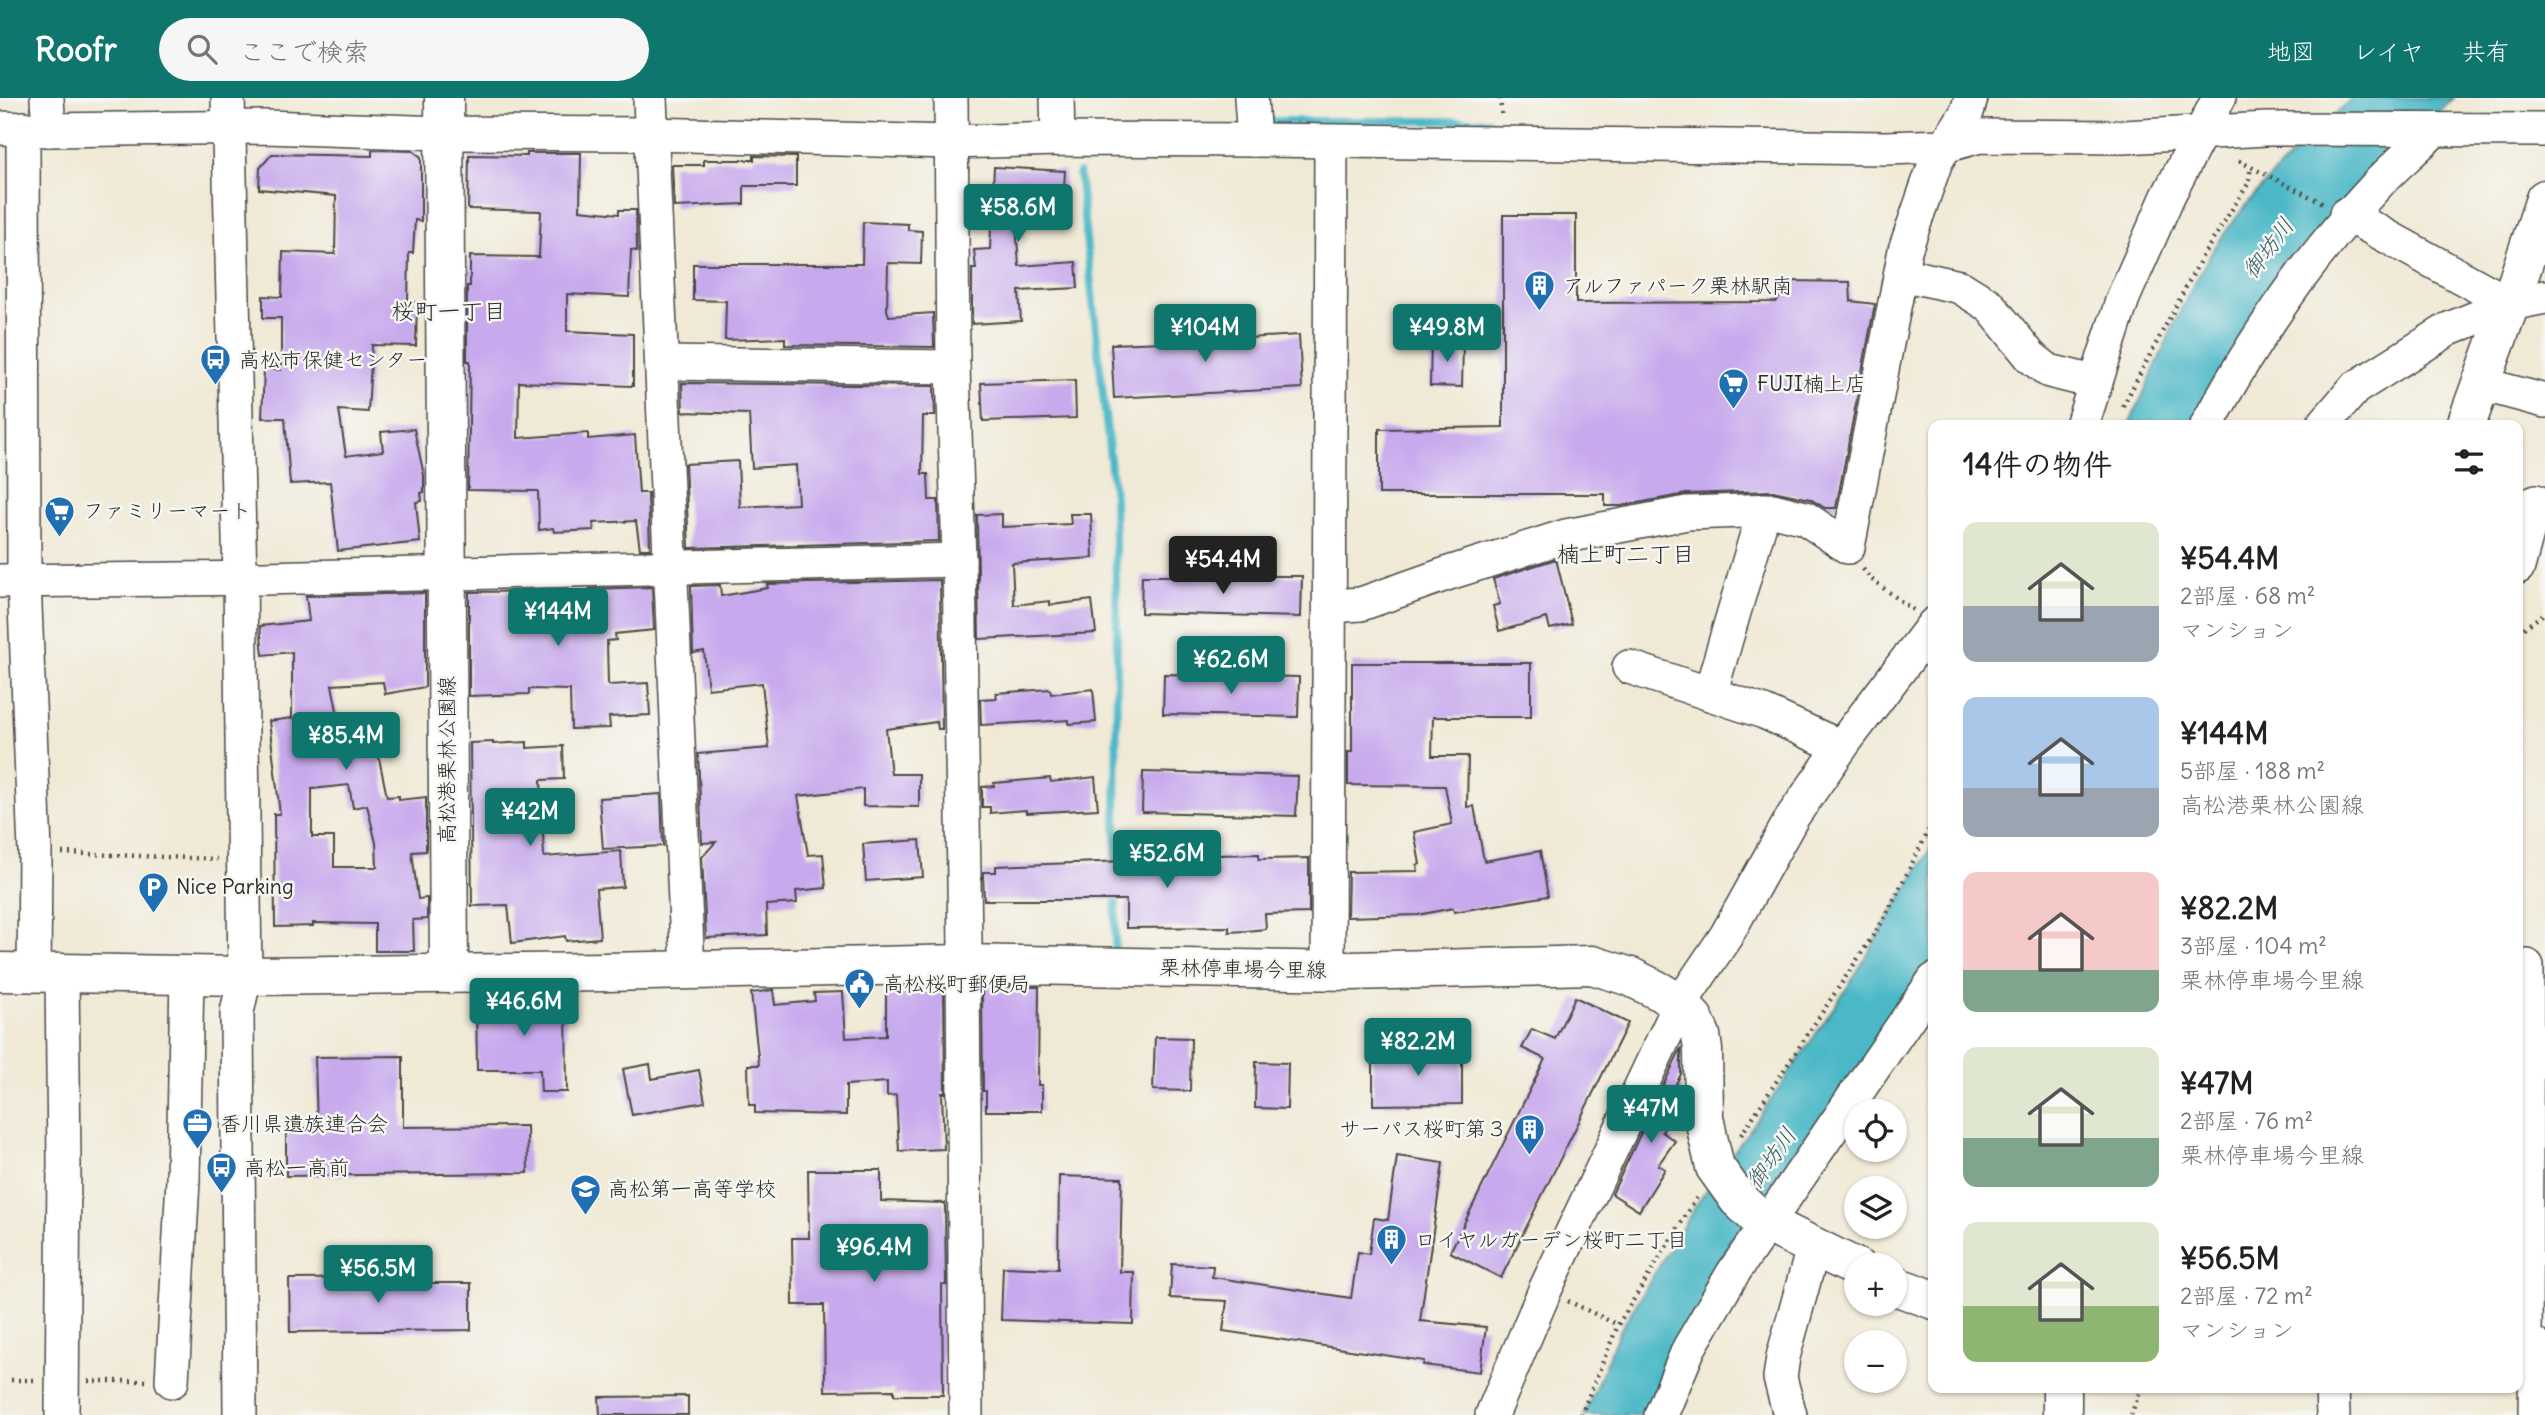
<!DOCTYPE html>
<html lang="ja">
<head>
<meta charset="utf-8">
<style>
	:root { --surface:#fff; --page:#f6f6f6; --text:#222; --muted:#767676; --accent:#0f766e }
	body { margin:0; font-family:Delius,"Klee One",sans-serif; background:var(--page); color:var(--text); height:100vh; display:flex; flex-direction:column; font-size:26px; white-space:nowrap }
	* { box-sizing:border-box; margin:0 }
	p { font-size:23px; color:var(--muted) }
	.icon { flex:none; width:38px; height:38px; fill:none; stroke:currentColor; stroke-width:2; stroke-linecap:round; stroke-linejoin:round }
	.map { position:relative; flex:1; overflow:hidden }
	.details { position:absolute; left:1928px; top:322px; width:595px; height:973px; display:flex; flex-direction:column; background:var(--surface); border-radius:14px; box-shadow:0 2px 5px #0004 }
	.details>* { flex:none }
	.controls { position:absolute; left:1844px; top:1001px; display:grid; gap:14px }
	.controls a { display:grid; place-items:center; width:63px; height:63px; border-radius:50%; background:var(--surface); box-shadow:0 2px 5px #0004; font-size:35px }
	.price { position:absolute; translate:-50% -60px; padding:0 16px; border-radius:7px; background:var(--accent); color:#fff; font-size:23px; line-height:46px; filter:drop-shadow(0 2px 4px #0008) }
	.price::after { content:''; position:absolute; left:50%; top:42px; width:21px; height:16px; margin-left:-10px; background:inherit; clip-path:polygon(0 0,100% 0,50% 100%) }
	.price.selected { background:#222; color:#fff }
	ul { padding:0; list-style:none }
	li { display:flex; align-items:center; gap:21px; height:175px; padding:0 35px }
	li span { display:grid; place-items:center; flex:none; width:196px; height:140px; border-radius:14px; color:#555 }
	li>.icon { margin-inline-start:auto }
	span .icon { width:84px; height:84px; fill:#fffc; stroke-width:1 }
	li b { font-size:30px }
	h2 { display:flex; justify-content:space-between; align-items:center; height:84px; padding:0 35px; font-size:30px }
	header { display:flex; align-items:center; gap:42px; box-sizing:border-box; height:98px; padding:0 35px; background:var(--accent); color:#fff }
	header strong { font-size:33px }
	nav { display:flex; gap:38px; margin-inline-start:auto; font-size:24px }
	.search { width:490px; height:63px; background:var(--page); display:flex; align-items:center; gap:18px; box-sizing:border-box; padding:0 24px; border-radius:38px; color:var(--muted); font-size:26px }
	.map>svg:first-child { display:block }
</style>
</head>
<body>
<header>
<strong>Roofr</strong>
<div class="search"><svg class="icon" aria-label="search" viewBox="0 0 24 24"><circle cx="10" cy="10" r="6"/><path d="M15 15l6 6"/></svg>ここで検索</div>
<nav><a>地図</a><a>レイヤ</a><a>共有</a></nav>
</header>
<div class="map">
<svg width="2545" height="1317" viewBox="0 0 2545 1317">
	<rect width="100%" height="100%" fill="#f6f6f2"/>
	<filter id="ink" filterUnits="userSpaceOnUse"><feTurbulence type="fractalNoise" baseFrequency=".0143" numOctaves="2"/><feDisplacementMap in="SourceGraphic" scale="14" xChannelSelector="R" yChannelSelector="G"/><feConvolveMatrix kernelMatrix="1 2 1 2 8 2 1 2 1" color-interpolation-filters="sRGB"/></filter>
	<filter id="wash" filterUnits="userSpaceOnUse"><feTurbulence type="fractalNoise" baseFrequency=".00686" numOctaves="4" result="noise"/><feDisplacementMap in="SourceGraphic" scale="28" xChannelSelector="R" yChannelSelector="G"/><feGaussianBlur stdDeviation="1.57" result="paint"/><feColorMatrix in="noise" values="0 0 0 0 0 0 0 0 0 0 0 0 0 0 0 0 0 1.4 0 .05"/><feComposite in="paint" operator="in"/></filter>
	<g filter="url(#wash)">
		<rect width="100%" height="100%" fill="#f0e9d5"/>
		<g fill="#4cb8c7" stroke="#3c7279" stroke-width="2">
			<path d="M2353 0H2454L2355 95 2200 327H2129C2156 270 2179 208 2212 154 2249 95 2302 46 2353 0Z"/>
			<path d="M1934 745V864L1862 971 1645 1317H1584L1619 1234 1696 1107 1785 982 1854 879Z"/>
		</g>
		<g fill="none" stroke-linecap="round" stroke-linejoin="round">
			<g stroke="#4cb8c7" stroke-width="8">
				<path d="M1268 23H1488"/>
				<path d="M1079 75 1114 398 1117 528 1116 773"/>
				<path d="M1115 849 1116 793"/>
			</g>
		</g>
		<g id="blocks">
			<g fill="#c7a9ed" fill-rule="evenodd">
				<path d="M372 52 413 53 421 59V123L415 122 413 155H409L408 204H417L416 248 372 247 368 314 339 312 346 358 383 353 381 334 414 331 424 377V394L421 395 422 403 416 404 420 444 338 453 330 384 290 386 285 320H262L264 271 281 272V220H263V198L282 199 283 154 335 156 336 98 259 91 260 70 272 56 372 58Z"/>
				<path d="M527 55H581L580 112 619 116V112H636L637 153 631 152 629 199 567 196V233L633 236V288L519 284 518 340 588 335V341L635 337 639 395H648L650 451H640L636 423 593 425 594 432 554 434 553 430 539 432 538 393 468 392 470 263H467V188H470V158L539 159 541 113 468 111 469 57 527 58Z"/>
				<path d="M754 58 796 59V88H744V106L674 109 672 67H704V62H754Z"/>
				<path d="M994 69 1065 73 1062 127 1016 125 1019 168 1076 164 1078 190 1019 193 1021 223 972 226V171H976L974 152 990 151Z"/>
				<path d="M1503 117H1576V205L1776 204 1793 183 1850 184 1851 203 1875 206 1836 410H1825L1810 401 1773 393 1686 396 1621 408H1605V396H1379V331L1503 329Z"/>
				<path d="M863 124 908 126V132L922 133 921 166 888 165 887 212 889 218 933 215 934 249 785 247V240L725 242 726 203 693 202V166H862Z"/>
				<path d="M1213 224 1214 242 1299 237 1302 290 1114 300 1111 246 1165 244 1164 226Z"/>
				<path d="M1431 243 1463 244 1462 289 1430 288Z"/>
				<path d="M1075 282 1076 320 983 323 981 285Z"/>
				<path d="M682 285 934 288 935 318H923L922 376H928L929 402H938L939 443 689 450 685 366 738 363 740 409 798 406 796 367 752 370 749 316 683 314Z"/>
				<path d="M1002 416V429L1071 426 1070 416H1091L1093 460 1012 465 1014 507 1050 503V507L1092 502 1096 535 979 541 977 417Z"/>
				<path d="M1556 461 1572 526 1550 531 1547 520 1499 533 1493 508 1500 506 1493 481Z"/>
				<path d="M1142 478H1302L1301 519 1141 515Z"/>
				<path d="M940 482 942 631H938L937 624 886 631 891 676H919V709L863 708V691L798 698 808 757 823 756 826 790 796 793 797 805 766 807 767 837 706 840 702 759 716 744 702 745 698 656 769 650 762 585 708 591 704 553 693 555 691 488 720 487 721 498 768 490 767 486Z"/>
				<path d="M652 489 654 532 615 536 616 542 607 543 608 587 648 585 650 617 609 619 610 630 571 631 570 592 529 591V596L469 598V494L591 493 590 491Z"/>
				<path d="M425 495V589L385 596 383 584 332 587 344 648 375 641 387 699 399 698V702L426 699V753L412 754 418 801 427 800V821L413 822 414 853H375V826L313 825V828L275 829 274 716H280L269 623 292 620V554L263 557 260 528 309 523 306 498ZM349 687 353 710 367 707 376 745 377 769H334V739H312V691Z"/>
				<path d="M1352 565H1531V619H1433L1432 658H1468L1467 709 1474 708 1484 763 1540 753 1548 798 1454 814 1453 810 1418 817 1347 819 1348 774 1418 773 1417 767 1420 766 1414 734 1452 726 1445 688 1348 687V654H1352Z"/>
				<path d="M1164 576 1299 579 1298 619 1163 616Z"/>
				<path d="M1050 591 1051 596 1093 591 1096 624 1069 626V622L981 627 980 601 997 600 996 595Z"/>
				<path d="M493 644V646L527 644V650L563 648 564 681 541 682 544 759 621 753 623 789 596 791 600 840 566 843 565 838 512 845 508 807 472 808 470 645Z"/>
				<path d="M1143 674 1298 678 1296 718 1142 714Z"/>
				<path d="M1095 679 1098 711 1026 715V712L990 715V709H982V689L994 688V685L1050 680 1051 684Z"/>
				<path d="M661 696 663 748 603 751 599 700Z"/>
				<path d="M920 742 923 779 866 783 863 746Z"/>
				<path d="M1125 752H1147V773L1219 772 1218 757 1259 756V761L1309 760V815L1265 816 1266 831 1246 833 1229 834V829L1126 830V802H984L983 774H996V768L1125 763Z"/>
				<path d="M982 888 1039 889 1038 987H1042V1013H986V993H983Z"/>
				<path d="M944 889 945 995H942L944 1051 899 1053 896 997 887 998V984L846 987V1017L755 1015V1007H749L748 967H759L751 895 773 892 775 907 815 903 814 895 843 894 846 940 886 938V890Z"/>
				<path d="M1575 899 1628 925 1501 1180 1450 1154 1545 961 1522 950 1532 931 1555 941Z"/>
				<path d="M566 900 567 994H541L540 972H477L476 901Z"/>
				<path d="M1155 939 1191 940 1190 993 1153 992Z"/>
				<path d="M1404 946H1434V957H1462V1006L1373 1007V959H1404Z"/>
				<path d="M1681 950V976L1676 986 1682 990V1001L1662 1034 1675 1043 1658 1067 1665 1071 1639 1113 1612 1096Z"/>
				<path d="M403 958V1029L527 1028 528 1075 286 1078V1030H317L315 959Z"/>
				<path d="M1256 964 1288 965 1287 1011 1255 1010Z"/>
				<path d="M650 966 652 981 699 972 705 1004 632 1017 623 971Z"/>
				<path d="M1397 1058 1443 1065 1420 1223 1486 1229 1480 1274 1423 1267 1424 1263 1223 1233 1227 1203 1170 1200 1172 1166 1213 1168 1212 1179 1351 1200 1358 1154 1369 1156 1374 1120 1388 1122Z"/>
				<path d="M808 1072H881V1103L945 1105 946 1187H942L943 1297H894V1292L825 1293 824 1207H793L792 1140H809Z"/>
				<path d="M1059 1078 1122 1080 1120 1174H1134L1133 1226 1001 1222 1003 1169 1058 1171Z"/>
				<path d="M424 1180V1185H471V1232L290 1234 289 1181Z"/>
				<path d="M688 1298V1317H600L599 1299Z"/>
			</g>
		</g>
	</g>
	<g filter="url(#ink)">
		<use href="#blocks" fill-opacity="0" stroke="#494844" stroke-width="2"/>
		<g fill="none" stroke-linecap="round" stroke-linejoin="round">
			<defs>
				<g id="minor">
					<path d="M47 0 49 32"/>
					<path d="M228 0 240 479 245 878 237 914 240 1317"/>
					<path d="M650 0 688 873"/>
					<path d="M951 0 953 269 959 462 965 845 963 866 966 1317"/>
					<path d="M1057 0 1058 41"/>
					<path d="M1251 0 1254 42"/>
					<path d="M0 30 49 32 265 29 445 35 651 36 951 44 1058 41 1254 42 1885 50 1945 48 1980 38 2124 39 2266 31 2545 32"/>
					<path d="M23 30 24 483 35 753 34 875"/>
					<path d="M2346 116 2510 206"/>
					<path d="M1901 176 1960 189 1989 207 2031 259 2049 273 2094 284"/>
					<path d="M663 265 953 269"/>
					<path d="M2481 286 2545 303"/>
					<path d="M2082 327 2123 200 2168 98 2219 0"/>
					<path d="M2207 327C2253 241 2309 160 2376 88 2394 68 2415 52 2434 32"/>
					<path d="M2323 327 2355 290 2449 231 2510 206 2545 199"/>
					<path d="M2518 469 2536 403"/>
					<path d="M0 483 263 480 959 462"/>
					<path d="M1330 508 1361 506 1449 475 1566 438 1687 415 1773 412 1805 420 1848 449 1905 152 1936 63 1967 14 1971 0"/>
					<path d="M1629 569 1764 614 1841 649"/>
					<path d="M1710 596 1764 412"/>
					<path d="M1328 873 1331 45"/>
					<path d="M2525 1248 2527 868"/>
					<path d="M172 1283 183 1082 187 877"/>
					<path d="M2332 1290 2333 1317"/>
					<path d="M62 1317 64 1064 62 876"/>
					<path d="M1492 1317 1545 1192 1680 906 1726 838 1793 718 1846 642 1934 526"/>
					<path d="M1661 1317 1689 1250 1733 1175 1934 882"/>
					<path d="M1790 1317 1780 1280 1783 1259 1813 1150"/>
					<path d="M2535 1317 2536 1248"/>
				</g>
				<g id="major">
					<path d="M444 0 449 876"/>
					<path d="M2466 327 2510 206 2545 101"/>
					<path d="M0 874 245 878 606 874 963 866 1351 873 1592 867 1631 879 1659 893 1680 906 1694 921 1701 937 1703 952 1704 1019 1708 1039 1715 1069 1738 1101 1760 1122 1857 1170"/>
					<path d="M1895 1188 1934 1202"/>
					<path d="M2062 1290V1317"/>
				</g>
			</defs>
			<use href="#minor" stroke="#494844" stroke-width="36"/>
			<use href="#major" stroke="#494844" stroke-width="41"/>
			<g stroke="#494844" stroke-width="4.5" stroke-dasharray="2 5" stroke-linecap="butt">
				<path d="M1500 0 1502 20"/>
				<path d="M2239 63 2323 105"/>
				<path d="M2123 308 2202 159 2248 86 2251 69"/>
				<path d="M1863 471 1871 481 1913 512"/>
				<path d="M2518 534 2545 515"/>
				<path d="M62 755 217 761"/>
				<path d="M1741 1037 1884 821 1934 722"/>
				<path d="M1568 1203 1618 1227"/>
				<path d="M11 1282H34"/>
				<path d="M88 1283H146"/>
				<path d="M1581 1317 1618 1227 1699 1096"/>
				<path d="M2131 1317 2141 1290"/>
			</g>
			<use href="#minor" stroke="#fff" stroke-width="33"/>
			<use href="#major" stroke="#fff" stroke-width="38"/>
		</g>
	</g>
	<defs>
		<symbol id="building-pin" viewBox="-11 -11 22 30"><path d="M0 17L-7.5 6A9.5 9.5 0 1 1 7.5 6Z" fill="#1f6fb2" stroke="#f6f6f2"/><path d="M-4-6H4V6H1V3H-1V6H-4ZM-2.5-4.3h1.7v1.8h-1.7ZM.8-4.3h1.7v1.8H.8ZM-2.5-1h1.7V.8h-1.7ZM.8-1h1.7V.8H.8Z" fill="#fff"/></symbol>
		<symbol id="bus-pin" viewBox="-11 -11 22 30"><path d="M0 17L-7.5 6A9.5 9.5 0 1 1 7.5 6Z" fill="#1f6fb2" stroke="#f6f6f2"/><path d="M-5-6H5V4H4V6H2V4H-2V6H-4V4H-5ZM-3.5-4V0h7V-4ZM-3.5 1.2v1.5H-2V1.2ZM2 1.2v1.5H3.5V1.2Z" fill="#fff"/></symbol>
		<symbol id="supermarket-pin" viewBox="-11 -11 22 30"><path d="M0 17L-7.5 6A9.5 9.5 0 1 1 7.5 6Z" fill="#1f6fb2" stroke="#f6f6f2"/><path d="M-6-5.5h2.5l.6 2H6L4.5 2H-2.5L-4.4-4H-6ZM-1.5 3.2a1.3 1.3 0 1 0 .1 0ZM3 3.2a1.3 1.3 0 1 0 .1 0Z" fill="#fff"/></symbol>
		<symbol id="parking-pin" viewBox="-11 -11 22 30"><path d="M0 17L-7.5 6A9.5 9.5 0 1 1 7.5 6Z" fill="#1f6fb2" stroke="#f6f6f2"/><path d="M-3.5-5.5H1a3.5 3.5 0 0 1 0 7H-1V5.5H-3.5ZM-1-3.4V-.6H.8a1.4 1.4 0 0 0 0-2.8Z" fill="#fff"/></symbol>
		<symbol id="civic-pin" viewBox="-11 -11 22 30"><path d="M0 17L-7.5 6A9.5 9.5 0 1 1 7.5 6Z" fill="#1f6fb2" stroke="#f6f6f2"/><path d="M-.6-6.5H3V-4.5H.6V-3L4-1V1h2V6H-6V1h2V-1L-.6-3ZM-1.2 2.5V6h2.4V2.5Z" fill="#fff"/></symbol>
		<symbol id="office-pin" viewBox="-11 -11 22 30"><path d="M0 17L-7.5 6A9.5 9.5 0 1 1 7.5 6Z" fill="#1f6fb2" stroke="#f6f6f2"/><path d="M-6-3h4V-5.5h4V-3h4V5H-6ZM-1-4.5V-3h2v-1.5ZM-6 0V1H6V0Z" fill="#fff"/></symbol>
		<symbol id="school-pin" viewBox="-11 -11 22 30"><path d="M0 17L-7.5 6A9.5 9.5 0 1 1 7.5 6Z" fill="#1f6fb2" stroke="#f6f6f2"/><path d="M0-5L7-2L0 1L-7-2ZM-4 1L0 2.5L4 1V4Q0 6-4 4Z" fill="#fff"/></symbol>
	</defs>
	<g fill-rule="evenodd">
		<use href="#building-pin" x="1522" y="170" width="35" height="47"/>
		<use href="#bus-pin" x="198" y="244" width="35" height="47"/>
		<use href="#supermarket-pin" x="1716" y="268" width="35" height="47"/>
		<use href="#supermarket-pin" x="42" y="396" width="35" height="47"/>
		<use href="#parking-pin" x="136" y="772" width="35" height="47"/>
		<use href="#civic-pin" x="842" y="868" width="35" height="47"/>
		<use href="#office-pin" x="180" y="1008" width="35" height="47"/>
		<use href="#building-pin" x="1512" y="1014" width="35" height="47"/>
		<use href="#bus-pin" x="204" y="1052" width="35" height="47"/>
		<use href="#school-pin" x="568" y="1074" width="35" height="47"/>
		<use href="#building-pin" x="1374" y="1124" width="35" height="47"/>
	</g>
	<g text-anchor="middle" stroke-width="5" stroke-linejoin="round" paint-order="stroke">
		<g font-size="21" fill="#2b2b2b" stroke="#f6f6f2" text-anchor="start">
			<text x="1563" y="195">アルファパーク栗林駅南</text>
			<text x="239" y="269">高松市保健センター</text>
			<text x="1757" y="293">FUJI楠上店</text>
			<text x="83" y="420">ファミリーマート</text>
			<text x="176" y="796">Nice Parking</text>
			<text x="883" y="893">高松桜町郵便局</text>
			<text x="220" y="1033">香川県遺族連合会</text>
			<text x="1507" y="1038" text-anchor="end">サーパス桜町第３</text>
			<text x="244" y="1077">高松一高前</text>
			<text x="608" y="1098">高松第一高等学校</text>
			<text x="1415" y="1149">ロイヤルガーデン桜町二丁目</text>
		</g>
		<g font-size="21" fill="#2b2b2b" stroke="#f6f6f2">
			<text transform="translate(447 662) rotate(-90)" y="7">高松港栗林公園線</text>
			<text transform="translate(1243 871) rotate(1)" y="7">栗林停車場今里線</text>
		</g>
		<g font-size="23" font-style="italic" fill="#375c62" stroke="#f6f6f2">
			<text transform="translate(2268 150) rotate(-53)" y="8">御坊川</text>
			<text transform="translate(1771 1060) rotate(-55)" y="8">御坊川</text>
		</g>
		<g font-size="23" fill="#2b2b2b" stroke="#f6f6f2">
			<text x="449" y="221">桜町一丁目</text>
			<text x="1626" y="464">楠上町二丁目</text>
		</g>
	</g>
</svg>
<div class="controls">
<a><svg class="icon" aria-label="locate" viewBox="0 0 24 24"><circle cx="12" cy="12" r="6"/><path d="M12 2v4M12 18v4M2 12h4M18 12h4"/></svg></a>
<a><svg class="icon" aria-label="layers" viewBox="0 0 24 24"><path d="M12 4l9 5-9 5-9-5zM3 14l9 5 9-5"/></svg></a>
<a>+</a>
<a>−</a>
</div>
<b class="price" style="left:1018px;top:146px">¥58.6M</b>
<b class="price" style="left:1205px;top:266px">¥104M</b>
<b class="price" style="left:1447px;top:266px">¥49.8M</b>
<b class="price selected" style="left:1223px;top:498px">¥54.4M</b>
<b class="price" style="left:558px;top:550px">¥144M</b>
<b class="price" style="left:1231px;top:598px">¥62.6M</b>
<b class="price" style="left:346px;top:674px">¥85.4M</b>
<b class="price" style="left:530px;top:750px">¥42M</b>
<b class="price" style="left:1167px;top:792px">¥52.6M</b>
<b class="price" style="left:524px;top:940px">¥46.6M</b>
<b class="price" style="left:1418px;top:980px">¥82.2M</b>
<b class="price" style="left:1651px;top:1047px">¥47M</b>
<b class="price" style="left:874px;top:1186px">¥96.4M</b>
<b class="price" style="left:378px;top:1207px">¥56.5M</b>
<section class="details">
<h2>14件の物件<svg class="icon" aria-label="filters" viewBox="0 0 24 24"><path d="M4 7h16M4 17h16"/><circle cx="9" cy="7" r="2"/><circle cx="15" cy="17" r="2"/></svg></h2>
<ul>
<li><span style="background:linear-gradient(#dfe7d0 60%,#9aa5b1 0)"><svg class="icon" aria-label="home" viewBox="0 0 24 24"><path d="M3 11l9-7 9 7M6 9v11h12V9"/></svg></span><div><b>¥54.4M</b><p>2部屋 · 68 m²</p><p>マンション</p></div></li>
<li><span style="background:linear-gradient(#a9c7e8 65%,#9aa5b1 0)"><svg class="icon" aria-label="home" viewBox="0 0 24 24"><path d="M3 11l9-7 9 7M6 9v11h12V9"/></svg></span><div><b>¥144M</b><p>5部屋 · 188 m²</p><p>高松港栗林公園線</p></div></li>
<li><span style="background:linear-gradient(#f6c9c9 70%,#7fa58c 0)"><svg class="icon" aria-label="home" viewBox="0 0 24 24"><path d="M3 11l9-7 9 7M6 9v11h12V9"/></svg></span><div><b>¥82.2M</b><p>3部屋 · 104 m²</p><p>栗林停車場今里線</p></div></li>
<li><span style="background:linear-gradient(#dfe7d0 65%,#7fa58c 0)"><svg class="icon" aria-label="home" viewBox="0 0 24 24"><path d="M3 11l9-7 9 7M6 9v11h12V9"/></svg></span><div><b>¥47M</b><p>2部屋 · 76 m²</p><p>栗林停車場今里線</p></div></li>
<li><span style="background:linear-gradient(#dfe7d0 60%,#8fb573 0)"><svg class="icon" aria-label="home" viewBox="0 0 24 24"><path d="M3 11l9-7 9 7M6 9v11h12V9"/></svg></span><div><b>¥56.5M</b><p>2部屋 · 72 m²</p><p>マンション</p></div></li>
</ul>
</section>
</div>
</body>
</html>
